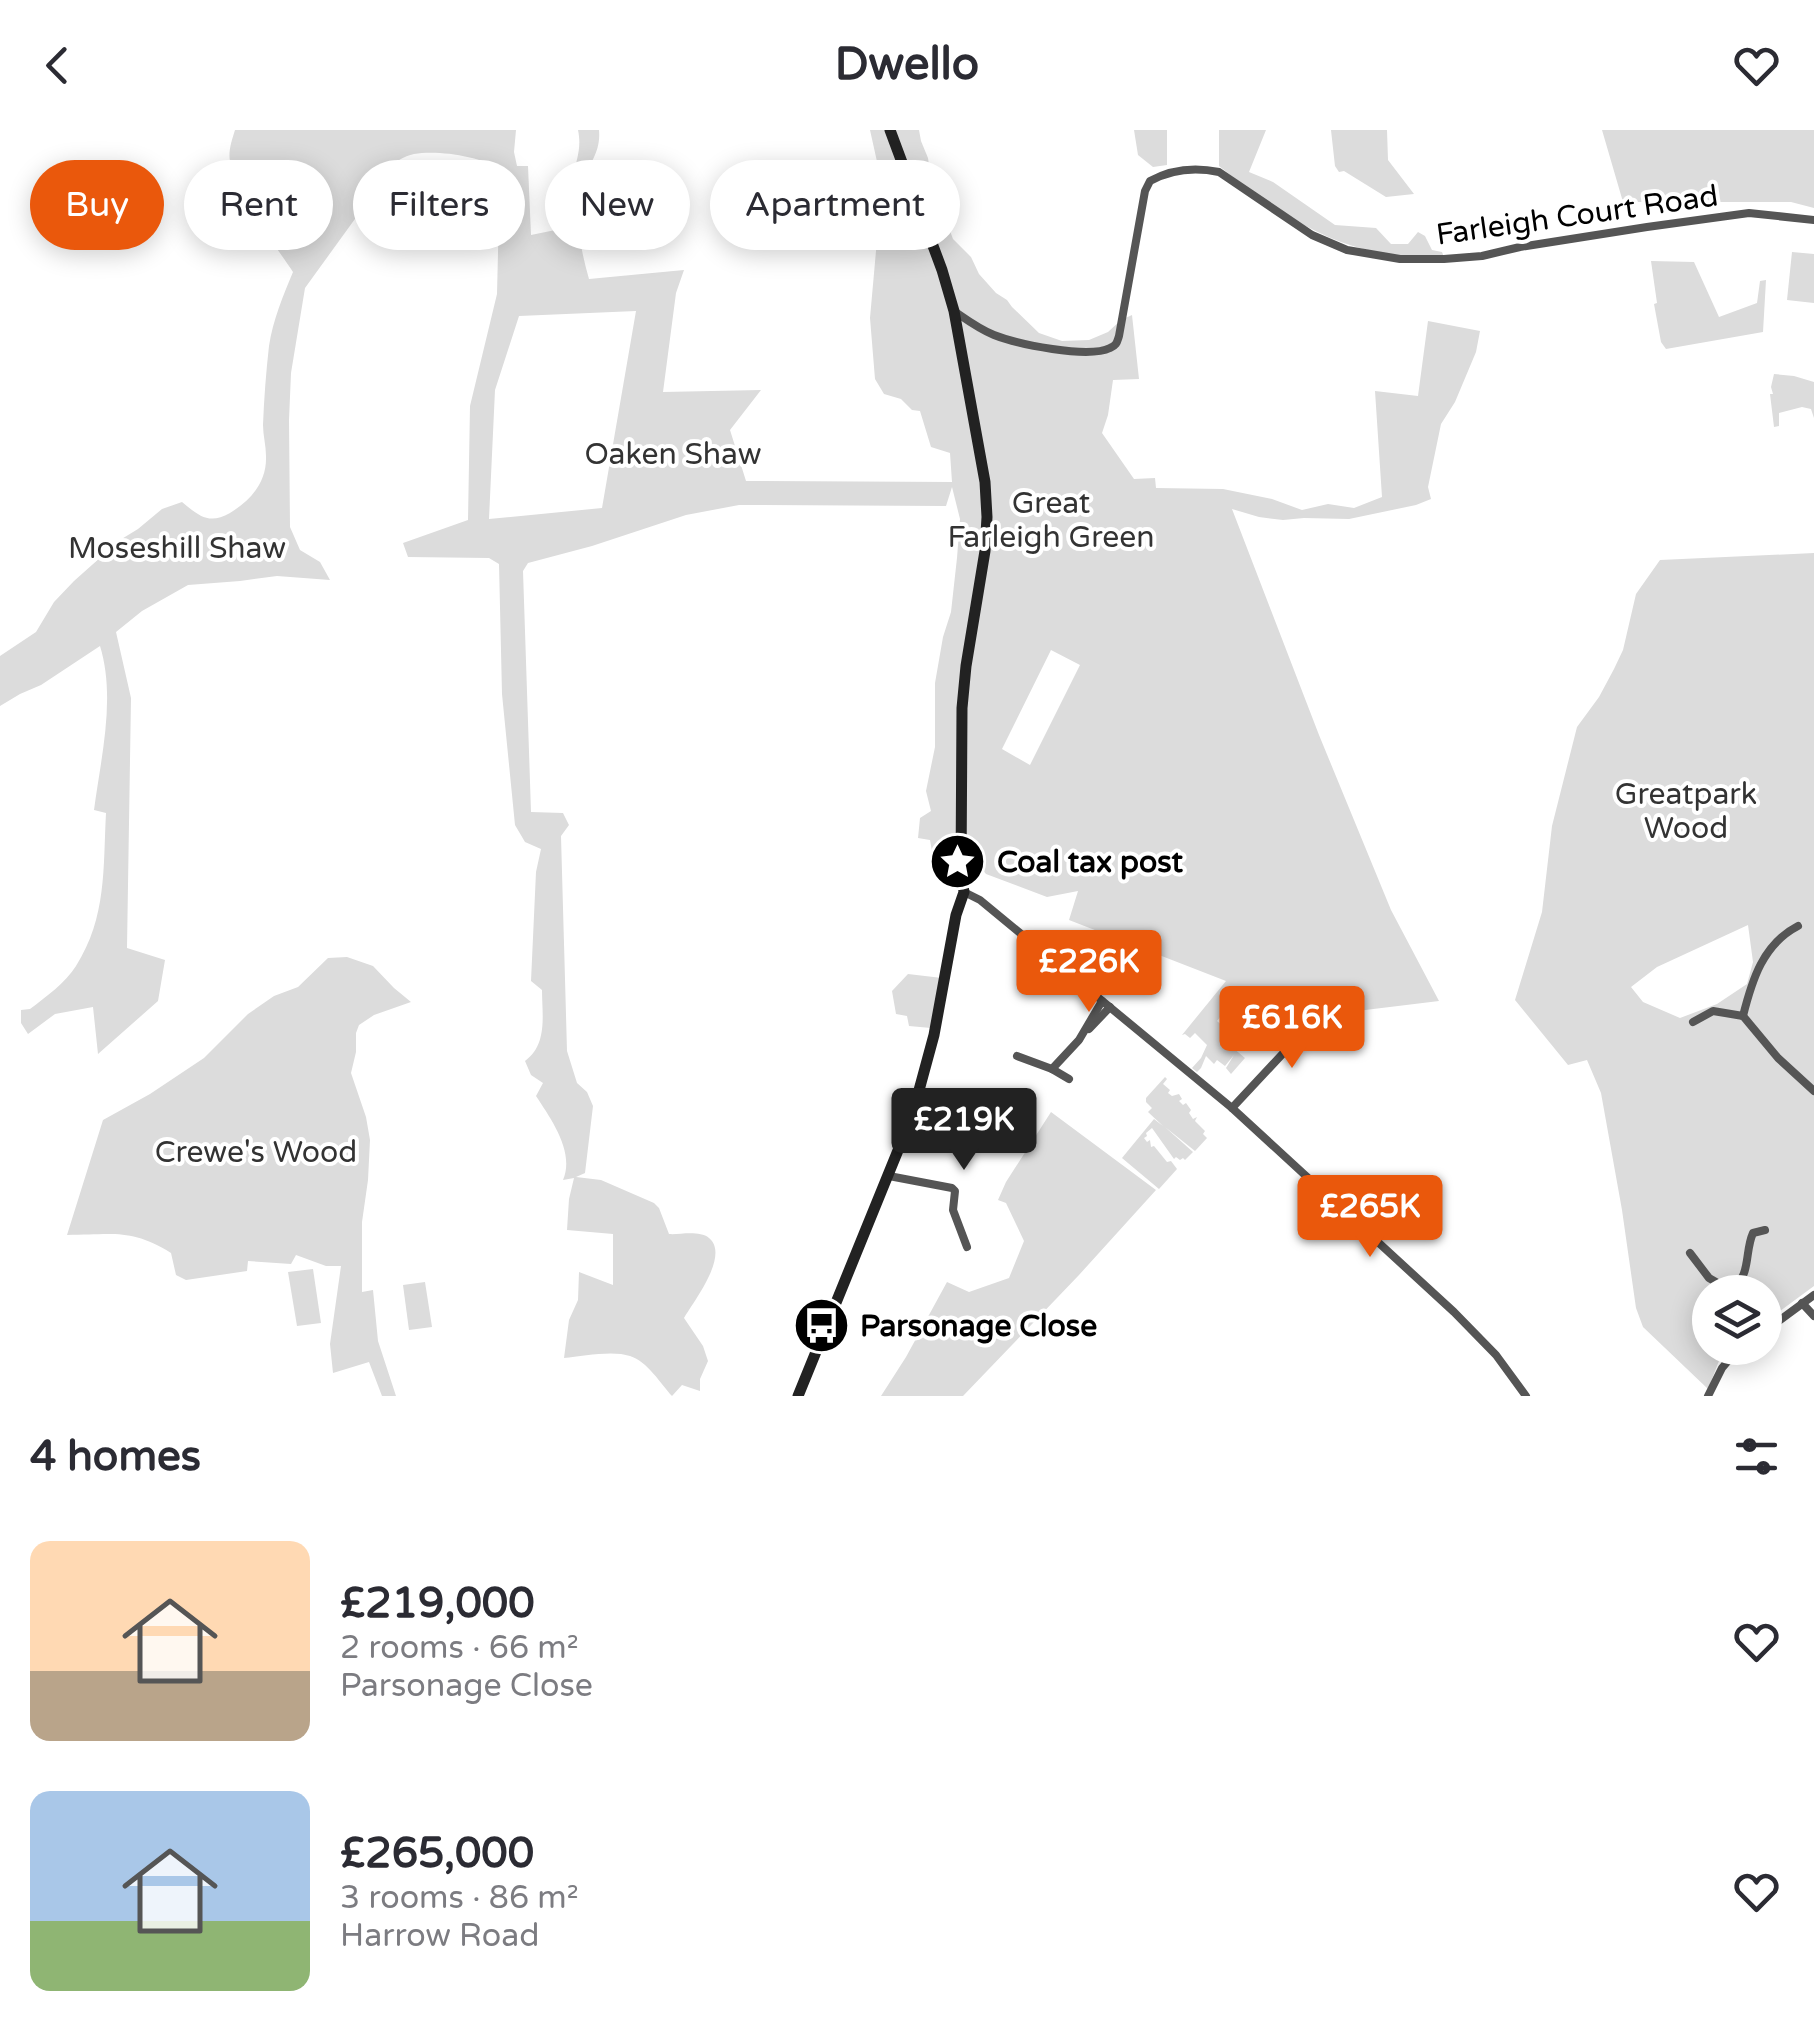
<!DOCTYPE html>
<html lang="en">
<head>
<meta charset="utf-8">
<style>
	:root { --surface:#fff; --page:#f7f7f7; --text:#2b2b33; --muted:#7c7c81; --accent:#ea580c }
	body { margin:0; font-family:"Varela Round",sans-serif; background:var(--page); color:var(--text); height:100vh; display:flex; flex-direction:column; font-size:38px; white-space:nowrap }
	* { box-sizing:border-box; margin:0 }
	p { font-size:32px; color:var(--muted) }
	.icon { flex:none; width:55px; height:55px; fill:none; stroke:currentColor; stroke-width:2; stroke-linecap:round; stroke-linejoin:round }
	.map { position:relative; height:1266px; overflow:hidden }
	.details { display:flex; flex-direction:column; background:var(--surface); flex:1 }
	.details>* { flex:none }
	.guide { position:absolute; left:30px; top:30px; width:1000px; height:90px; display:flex; gap:20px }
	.controls { position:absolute; left:1692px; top:1145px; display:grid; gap:20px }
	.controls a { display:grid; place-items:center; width:90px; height:90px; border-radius:50%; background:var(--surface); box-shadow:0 5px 25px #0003; font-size:50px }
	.price { position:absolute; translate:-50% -85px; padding:0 22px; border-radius:10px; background:var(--accent); color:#fff; font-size:32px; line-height:65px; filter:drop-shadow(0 2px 5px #0008) }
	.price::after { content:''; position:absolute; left:50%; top:60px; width:30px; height:22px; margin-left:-15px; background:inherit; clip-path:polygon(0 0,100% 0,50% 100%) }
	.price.active { background:#222; color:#fff }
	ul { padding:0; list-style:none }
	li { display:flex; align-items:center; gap:30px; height:250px; padding:0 30px }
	li span { display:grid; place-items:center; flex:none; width:280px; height:200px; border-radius:20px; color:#555 }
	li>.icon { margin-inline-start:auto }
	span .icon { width:120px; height:120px; fill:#fffc; stroke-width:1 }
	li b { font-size:42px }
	h2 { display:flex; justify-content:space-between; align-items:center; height:120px; padding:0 30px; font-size:42px }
	.pill { padding:0 35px; border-radius:45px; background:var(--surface); box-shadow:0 5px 25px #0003; font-size:35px; line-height:90px }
	.pill.active { background:var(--accent); color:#fff }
	header { display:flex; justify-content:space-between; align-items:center; height:130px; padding:0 30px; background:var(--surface); font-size:45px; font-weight:700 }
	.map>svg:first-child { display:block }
</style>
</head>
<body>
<header><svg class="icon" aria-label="back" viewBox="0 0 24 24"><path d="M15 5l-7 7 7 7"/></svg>Dwello<svg class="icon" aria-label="heart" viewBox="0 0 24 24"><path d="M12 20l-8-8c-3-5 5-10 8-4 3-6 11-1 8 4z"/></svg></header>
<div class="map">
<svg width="1814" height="1266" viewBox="0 0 1814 1266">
	<rect width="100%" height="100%" fill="#fff"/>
	<g fill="#dcdcdc" fill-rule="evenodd">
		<path d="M235 0H516L514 22 517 36H528L531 105 570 97C569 81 570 65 573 48 576 30 582 19 578 0H599C601 23 589 32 583 53 574 85 580 118 589 149L684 140 676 163 663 262 761 260 730 300 746 351 952 352 950 323 931 317 920 281 912 280 901 269 884 264 875 249 870 188 882 54 870 0H919L921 11 928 28 931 50 953 109 971 127 979 144 996 163 1007 170 1012 177 1039 203 1062 211 1089 210 1108 202 1121 190 1132 185 1139 249 1113 250 1108 285 1102 303 1134 349 1155 348 1156 358 1223 359 1272 369 1302 380 1328 374 1354 378 1382 367 1375 261 1418 266 1428 191 1480 201 1476 222 1455 272 1441 294 1428 357 1431 369 1416 375 1349 389 1304 388 1283 390 1259 387 1232 379 1319 605 1391 780 1439 871 1316 886 1243 858 1217 891 1226 899 1220 907 1245 928 1231 944 1226 938 1234 925 1225 936 1217 930 1214 934 1206 926 1201 938 1197 942 1192 938 1201 928 1207 915 1195 903 1190 908 1185 904 1182 905 1226 851 1069 790 1078 761 1047 767 986 744 982 739H956L934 733 930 710 918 708 920 688 931 681 926 661 935 617V553L943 507 951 482 957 428 960 389 952 357 946 376 739 375 686 385 592 416 528 433 523 441 531 682 563 683 569 695 561 706 567 921 577 953 587 962 593 976 585 1043 576 1047 601 1050 654 1073 659 1078 669 1104C679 1105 699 1100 709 1108 730 1125 694 1171 684 1188L703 1216 708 1231 700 1249V1261L682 1255 672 1266C661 1254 647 1231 630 1226 613 1220 583 1226 564 1228L569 1190 578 1170 579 1142 613 1155V1104L567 1100 569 1069 574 1048 563 1050C575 1022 551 989 536 966L543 953 531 945 525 931C548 914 542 885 542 860L531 851 536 742 541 719 525 712 515 695 502 564 499 434 489 428 408 427 403 413 468 390 470 276 497 164 500 40C481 26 438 20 414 24 404 26 394 33 385 38L373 64 305 158 291 243 289 290 290 397 300 420 320 432 330 450 277 446 240 451 188 455 142 481 116 502 131 568 127 818 165 830 158 871 98 924 93 877 55 884 28 904 21 893V880L30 879C46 867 65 853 76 836 107 787 103 738 106 683L94 680C101 627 116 568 100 516L41 555 20 564 0 576V526L36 502 54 472 74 451 120 410 138 399 162 379 182 372C199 386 209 395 230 383 251 370 267 352 266 326 266 316 263 305 263 295 264 269 266 242 269 216 273 190 283 166 293 142 274 113 234 64 230 31 228 21 232 10 235 0ZM636 181 602 378 489 389 495 260 519 186ZM1051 520 1080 535 1030 635 1002 619Z"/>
		<path d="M1134 0H1167V35L1153 37 1138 25Z"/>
		<path d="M1219 0H1266L1249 42 1273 52 1335 95 1376 98 1391 114H1408L1418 102 1425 106 1432 120 1442 122 1444 127C1418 126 1392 127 1367 120 1310 106 1264 72 1219 36Z"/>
		<path d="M1331 0H1387L1388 30 1414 64 1386 67 1344 41 1339 42 1335 36Z"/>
		<path d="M1602 0H1814V78L1791 72H1623Z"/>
		<path d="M1792 122 1814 124V173L1787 170Z"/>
		<path d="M1651 131 1694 132 1719 187 1757 173 1760 151 1766 150 1763 202 1666 219 1661 212 1654 174 1657 173Z"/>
		<path d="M1774 244 1794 246 1814 252V288L1811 279 1802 277 1779 283V296L1774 297 1770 264H1773L1771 257Z"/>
		<path d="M1814 423V1156L1765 1192V1162H1710V1218H1724L1708 1259 1643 1197 1636 1178 1622 1080 1601 963 1587 930 1568 935 1515 870 1542 782 1552 696 1577 597 1599 567 1614 539 1623 520 1636 464 1660 430ZM1748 795 1753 832 1747 854 1717 874 1680 888 1643 872 1631 857 1657 837Z"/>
		<path d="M347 827 373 836 394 858 411 872 374 885 359 895 356 903V922L351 943 366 987 370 1010 368 1050 362 1092V1162L373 1160 378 1211 396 1266H382L369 1232 333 1243 330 1214 341 1136H326L296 1125 291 1134 248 1131 247 1141 186 1150 176 1145 171 1123C131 1098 112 1105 67 1105L103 990 150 964 204 928 248 884 274 866 298 857 328 828Z"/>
		<path d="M908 844 942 848 931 898 909 896 907 886 896 884 892 861Z"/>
		<path d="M1165 947 1167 949 1163 954 1170 960 1168 963 1172 966 1179 964 1182 969 1179 971 1183 975 1186 973 1191 980 1189 983 1193 989 1197 987 1195 991 1205 1001 1203 1004 1207 1008 1195 1021 1165 997 1193 1022 1185 1030 1183 1028 1180 1030 1176 1027 1174 1029 1152 998 1146 1003 1147 1006 1144 1008 1147 1012 1150 1010 1151 1017 1154 1016 1167 1032 1171 1031 1177 1039 1159 1059 1122 1028 1154 989 1163 996 1148 982 1152 978 1146 972V968Z"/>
		<path d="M1051 982 1156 1060 1079 1145 963 1266H881L906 1227 947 1152 969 1162 1009 1148 1024 1111 1006 1073 998 1070 1006 1052Z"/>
		<path d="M313 1139 321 1193 297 1196 288 1142Z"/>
		<path d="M425 1152 432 1197 409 1200 403 1155Z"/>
	</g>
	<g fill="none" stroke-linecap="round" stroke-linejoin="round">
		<g stroke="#555" stroke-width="8">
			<path d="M954 181C967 190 979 199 994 205 1017 214 1088 229 1110 218 1117 215 1117 212 1119 206L1145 61 1150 51C1172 39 1195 37 1219 42L1312 105 1347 120 1400 129H1444L1482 126 1520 117 1647 97 1749 83 1814 90"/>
			<path d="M964 762 980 770 1232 978 1454 1182 1496 1225 1526 1266"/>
			<path d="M1743 886C1752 850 1763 814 1798 796"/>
			<path d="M1693 892 1713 881 1743 886 1778 928 1814 961"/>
			<path d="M1089 899 1110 877"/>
			<path d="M1017 926 1052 939 1069 949"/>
			<path d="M1052 939 1079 910 1102 871"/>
			<path d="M1232 978 1316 888 1321 880"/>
			<path d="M889 1046 952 1058 955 1061 953 1080 967 1117"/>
			<path d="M1690 1123 1709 1148 1733 1162"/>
			<path d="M1731 1160C1752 1145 1744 1123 1753 1103L1765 1100"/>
			<path d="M1802 1173 1814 1186"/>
			<path d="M1765 1201 1814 1165"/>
			<path d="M1708 1266 1722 1238 1739 1218"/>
		</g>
		<path stroke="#222" stroke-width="11" d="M798 1266 912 986 934 905 956 785 964 762 961 743 962 578 966 536 985 421 987 387 985 352 954 181 942 140 890 0"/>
	</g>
	<defs>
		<symbol id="sight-disc" viewBox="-11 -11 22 22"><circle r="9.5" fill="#000" stroke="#fff"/><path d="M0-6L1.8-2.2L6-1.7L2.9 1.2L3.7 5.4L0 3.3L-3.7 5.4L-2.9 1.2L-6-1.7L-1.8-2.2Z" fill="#fff"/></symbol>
		<symbol id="bus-disc" viewBox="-11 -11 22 22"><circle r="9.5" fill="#000" stroke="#fff"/><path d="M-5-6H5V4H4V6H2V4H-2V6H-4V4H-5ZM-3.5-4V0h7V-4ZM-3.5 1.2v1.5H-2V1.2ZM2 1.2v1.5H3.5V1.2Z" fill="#fff"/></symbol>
	</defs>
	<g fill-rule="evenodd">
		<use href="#sight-disc" x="926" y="700" width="63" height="63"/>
		<use href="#bus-disc" x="790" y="1164" width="63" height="63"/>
	</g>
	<g text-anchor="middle" stroke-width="8" stroke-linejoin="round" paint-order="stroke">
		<g font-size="30" fill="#000" stroke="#fff">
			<text transform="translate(1577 85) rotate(-8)" y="10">Farleigh Court Road</text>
		</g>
		<g font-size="30" fill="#333" stroke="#fff">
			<text x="673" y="334">Oaken Shaw</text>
			<text x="1051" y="383">Great<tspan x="1051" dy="34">Farleigh Green</tspan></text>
			<text x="177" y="428">Moseshill Shaw</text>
			<text x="1686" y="674">Greatpark<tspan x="1686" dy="34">Wood</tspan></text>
			<text x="256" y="1032">Crewe's Wood</text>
		</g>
		<g font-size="30" font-weight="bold" fill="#000" stroke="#fff" text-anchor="start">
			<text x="997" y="742">Coal tax post</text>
			<text x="860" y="1206">Parsonage Close</text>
		</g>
	</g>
</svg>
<div class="controls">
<a><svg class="icon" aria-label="layers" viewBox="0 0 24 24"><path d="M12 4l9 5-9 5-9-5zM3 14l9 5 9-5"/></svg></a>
</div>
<b class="price" style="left:1089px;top:885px">£226K</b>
<b class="price" style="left:1292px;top:941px">£616K</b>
<b class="price active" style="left:964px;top:1043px">£219K</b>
<b class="price" style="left:1370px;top:1130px">£265K</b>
<div class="guide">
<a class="pill active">Buy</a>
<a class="pill">Rent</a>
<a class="pill">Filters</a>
<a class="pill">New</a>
<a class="pill">Apartment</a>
</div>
</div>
<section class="details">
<h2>4 homes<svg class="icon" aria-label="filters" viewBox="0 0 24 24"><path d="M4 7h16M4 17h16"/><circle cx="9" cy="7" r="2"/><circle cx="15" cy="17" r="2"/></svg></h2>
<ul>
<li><span style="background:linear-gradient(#ffd9b3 65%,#b9a48a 0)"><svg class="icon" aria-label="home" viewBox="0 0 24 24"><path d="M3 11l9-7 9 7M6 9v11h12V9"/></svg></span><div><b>£219,000</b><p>2 rooms · 66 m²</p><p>Parsonage Close</p></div><svg class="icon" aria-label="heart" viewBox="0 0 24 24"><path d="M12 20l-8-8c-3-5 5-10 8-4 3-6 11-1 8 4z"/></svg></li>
<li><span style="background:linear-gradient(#a9c7e8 65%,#8fb573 0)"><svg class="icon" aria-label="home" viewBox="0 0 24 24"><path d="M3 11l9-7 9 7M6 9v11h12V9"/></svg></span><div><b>£265,000</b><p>3 rooms · 86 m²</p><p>Harrow Road</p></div><svg class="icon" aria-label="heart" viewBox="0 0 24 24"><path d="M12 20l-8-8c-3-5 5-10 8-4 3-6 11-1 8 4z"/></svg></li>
</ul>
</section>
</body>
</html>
